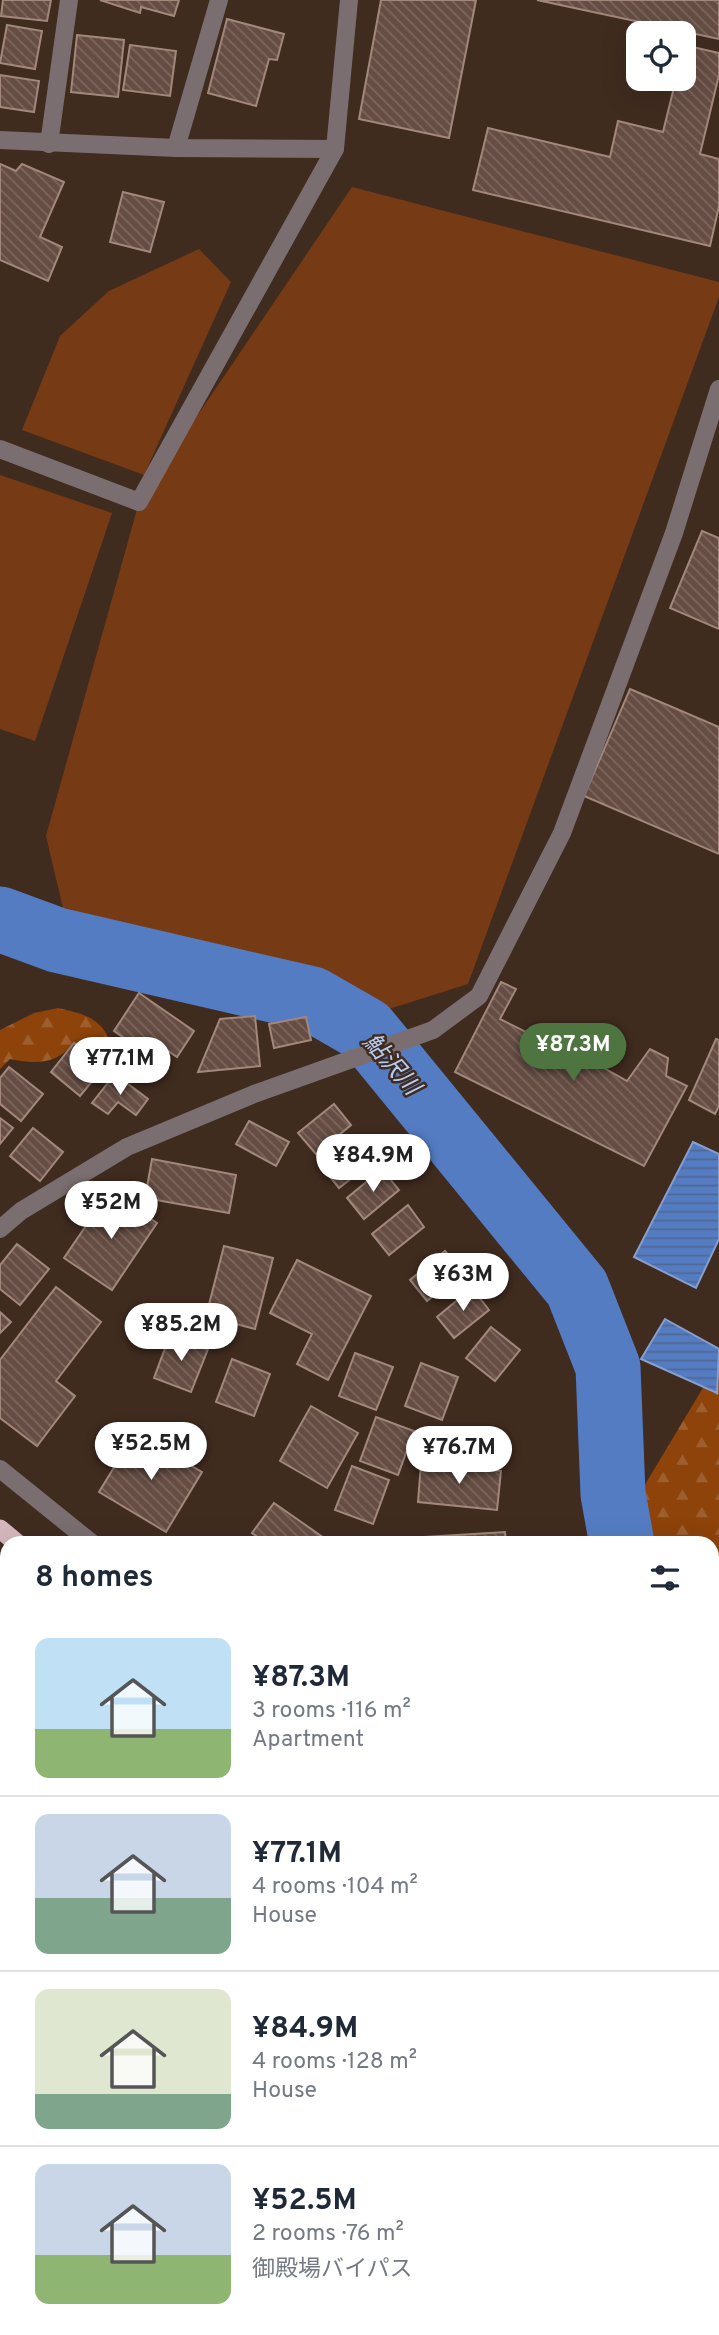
<!DOCTYPE html>
<html lang="en">
<head>
<meta charset="utf-8">
<style>
	:root { --surface:#fff; --page:#f6f6f7; --text:#1f2937; --muted:#747a83; --line:#e0e1e3; --accent:#4e7440 }
	body { margin:0; font-family:Overpass,"Noto Sans JP",sans-serif; background:var(--page); color:var(--text); height:100vh; display:flex; flex-direction:column; font-size:26px; white-space:nowrap }
	* { box-sizing:border-box; margin:0 }
	p { font-size:23px; color:var(--muted) }
	.icon { flex:none; width:38px; height:38px; fill:none; stroke:currentColor; stroke-width:2; stroke-linecap:round; stroke-linejoin:round }
	.map { position:relative; flex:1; overflow:hidden }
	.drawer { position:absolute; left:0px; top:1536px; width:719px; height:800px; display:flex; flex-direction:column; background:var(--surface); border-radius:21px 21px 0 0; box-shadow:0 7px 28px #0002 }
	.drawer>* { flex:none }
	.buttons { position:absolute; left:626px; top:21px; display:grid; gap:14px }
	.buttons a { display:grid; place-items:center; width:70px; height:70px; border-radius:14px; background:var(--surface); box-shadow:0 7px 28px #0002; font-size:35px }
	.price { position:absolute; translate:-50% -60px; padding:0 16px; border-radius:24px; background:#fff; color:#222; font-size:23px; line-height:46px; filter:drop-shadow(0 2px 4px #0008) }
	.price::after { content:''; position:absolute; left:50%; top:42px; width:21px; height:16px; margin-left:-10px; background:inherit; clip-path:polygon(0 0,100% 0,50% 100%) }
	.price.current { background:var(--accent); color:#fff }
	ul { padding:0; list-style:none }
	li { display:flex; align-items:center; gap:21px; height:175px; padding:0 35px }
	li+li { border-top:2px solid var(--line) }
	li span { display:grid; place-items:center; flex:none; width:196px; height:140px; border-radius:14px; color:#555 }
	li>.icon { margin-inline-start:auto }
	span .icon { width:84px; height:84px; fill:#fffc; stroke-width:1 }
	li b { font-size:30px }
	h2 { display:flex; justify-content:space-between; align-items:center; height:84px; padding:0 35px; font-size:30px }
	.map>svg:first-child { display:block }
</style>
</head>
<body>
<div class="map">
<svg width="719" height="2335" viewBox="0 0 719 2335">
	<defs>
		<pattern id="forest-firs" width="22" height="20" patternUnits="userSpaceOnUse" patternTransform="scale(1.75)"><rect width="22" height="20" fill="#8d430a"/><path d="M5 1l3.5 6h-7zM16 11l3.5 6h-7z" fill="#9e5f2e"/></pattern>
		<pattern id="water-rules" width="6" height="5" patternUnits="userSpaceOnUse" patternTransform="scale(1.75)"><rect width="6" height="5" fill="#547cc3"/><path d="M0 2.5h6" fill="none" stroke="#516791"/></pattern>
		<pattern id="building-back-hatch" width="6" height="6" patternUnits="userSpaceOnUse" patternTransform="scale(1.75)"><rect width="6" height="6" fill="#654d43"/><path d="M-1 5l2 2M0 0l6 6M5-1l2 2" fill="none" stroke="#7c675e"/></pattern>
	</defs>
	<rect width="100%" height="100%" fill="#402b1f"/>
	<g fill="#763b14">
		<path d="M352 187 719 282V297L468 984 389 1009 66 921 46 836 139 502Z"/>
		<path d="M199 249 231 282 144 475 22 430 60 336 109 291Z"/>
		<path d="M0 475 112 513 35 741 0 729Z"/>
	</g>
	<g fill="url(#forest-firs)">
		<path d="M58 1008C80 1013 100 1017 109 1039L105 1051 74 1043C56 1065 36 1064 10 1059L0 1069V1030L34 1013Z"/>
		<path d="M719 1361V1676L712 1679V1544H634L637 1498Z"/>
	</g>
	<g fill="url(#water-rules)" stroke="#879fce" stroke-width="2">
		<path d="M693 1142 719 1154V1239L696 1288 634 1257Z"/>
		<path d="M665 1319 719 1349 717 1393 641 1359Z"/>
	</g>
	<g fill="none" stroke-linecap="round" stroke-linejoin="round">
		<g stroke="#547cc3" stroke-width="65">
			<path d="M0 919 57 940 312 999 366 1030 577 1288 608 1367 613 1494 622 1544"/>
			<path d="M712 1995 719 2005"/>
		</g>
	</g>
	<g fill="url(#building-back-hatch)" stroke="#a2877c" stroke-width="2">
		<path d="M3 0H51L47 21 1 16Z"/>
		<path d="M100 0H179L174 16 141 7 140 13Z"/>
		<path d="M381 0H476L449 138 359 119Z"/>
		<path d="M537 0H719V39Z"/>
		<path d="M227 19 284 34 277 60 269 59 256 106 208 93Z"/>
		<path d="M7 25 42 31 35 69 0 63Z"/>
		<path d="M77 35 124 40 118 97 71 92Z"/>
		<path d="M130 45 176 51 170 96 123 90Z"/>
		<path d="M684 45 719 53V75L700 154 719 159V206L710 246 473 190 488 128 610 157 618 121 663 132 676 79H684Z"/>
		<path d="M0 75 39 81 34 112 0 107Z"/>
		<path d="M0 164 16 171 22 164 64 182 40 237 62 247 48 281 0 260Z"/>
		<path d="M123 192 164 202 150 252 110 242Z"/>
		<path d="M702 531 719 538V629L670 608Z"/>
		<path d="M630 689 719 727V854L584 796Z"/>
		<path d="M501 982 516 989 500 1019 548 1043 559 1024 606 1050 597 1064 627 1081 650 1049 668 1058 666 1076 687 1086 644 1166 455 1072Z"/>
		<path d="M139 993 194 1031 177 1057 155 1042 147 1054 114 1031Z"/>
		<path d="M255 1016 260 1066 198 1072 220 1019Z"/>
		<path d="M306 1017 311 1040 274 1048 269 1024Z"/>
		<path d="M716 1039 719 1040V1106L715 1114 689 1100Z"/>
		<path d="M74 1043 103 1068 80 1096 51 1072Z"/>
		<path d="M9 1067 43 1094 21 1121 0 1104V1078Z"/>
		<path d="M115 1074 148 1099 136 1115 118 1102 108 1114 92 1103Z"/>
		<path d="M334 1104 351 1125 316 1154 298 1133Z"/>
		<path d="M0 1118 13 1128 0 1144Z"/>
		<path d="M249 1121 289 1142 276 1166 236 1144Z"/>
		<path d="M33 1128 63 1152 40 1181 10 1156Z"/>
		<path d="M358 1139 375 1160 339 1188 322 1167Z"/>
		<path d="M152 1159 236 1175 229 1213 145 1198Z"/>
		<path d="M382 1169 399 1190 364 1219 347 1198Z"/>
		<path d="M109 1192 157 1223 112 1290 64 1258Z"/>
		<path d="M408 1205 424 1227 389 1255 372 1234Z"/>
		<path d="M17 1244 49 1269 20 1305 0 1289V1265Z"/>
		<path d="M224 1246 273 1258 255 1329 206 1316Z"/>
		<path d="M445 1251 462 1272 427 1301 410 1280Z"/>
		<path d="M297 1260 371 1296 328 1380 297 1364 312 1334 270 1313Z"/>
		<path d="M56 1287 101 1322 56 1381 75 1396 37 1446 0 1418V1360Z"/>
		<path d="M472 1288 489 1310 454 1338 437 1317Z"/>
		<path d="M0 1312 11 1322 0 1333Z"/>
		<path d="M491 1327 520 1350 495 1381 466 1358Z"/>
		<path d="M170 1335 208 1349 191 1392 154 1378Z"/>
		<path d="M355 1353 393 1367 376 1410 339 1396Z"/>
		<path d="M232 1359 270 1374 254 1416 216 1402Z"/>
		<path d="M421 1363 458 1377 442 1420 405 1406Z"/>
		<path d="M311 1406 358 1433 327 1488 280 1461Z"/>
		<path d="M376 1417 414 1431 398 1475 360 1461Z"/>
		<path d="M135 1433 202 1472 166 1532 99 1492Z"/>
		<path d="M421 1463 501 1471 497 1510 418 1502Z"/>
		<path d="M352 1466 389 1480 373 1524 335 1510Z"/>
		<path d="M274 1503 327 1540 325 1544H267L252 1533Z"/>
		<path d="M505 1532 506 1544H426L425 1537Z"/>
		<path d="M719 1827V1896L712 1887V1832Z"/>
		<path d="M0 1907 7 1916V1957L0 1963Z"/>
		<path d="M7 2031V2329H98L92 2335H0V2037Z"/>
		<path d="M178 2329H246L252 2335H184Z"/>
		<path d="M300 2329H357L352 2335H305Z"/>
		<path d="M648 2329H662L671 2335H644Z"/>
	</g>
	<g fill="none" stroke-linecap="round" stroke-linejoin="round">
		<g stroke="#7b6e71" stroke-width="18">
			<path d="M0 140 176 148 335 149"/>
			<path d="M49 144 69 0"/>
			<path d="M176 148 219 0"/>
			<path d="M0 449 139 502 335 149 349 0"/>
			<path d="M0 1229 21 1211 127 1147 254 1094 433 1030 479 996 562 833 674 533 719 389"/>
			<path d="M0 1469 93 1544"/>
		</g>
		<path stroke="#a59194" stroke-width="18" d="M494 2335 500 2329"/>
		<path stroke="#c6abb0" stroke-width="18" d="M712 2122 719 2117"/>
		<g stroke="#d4b7bc" stroke-width="19">
			<path d="M0 1529 18 1544"/>
			<path d="M0 1609 7 1615"/>
			<path d="M712 2165 719 2171"/>
			<path d="M712 2262 719 2268"/>
		</g>
	</g>
	<g text-anchor="middle" stroke-width="5" stroke-linejoin="round" paint-order="stroke">
		<g font-size="24" font-style="italic" fill="#b7cef4" stroke="#402b1f">
			<text transform="translate(392 1064) rotate(49)" y="8">鮎沢川</text>
		</g>
	</g>
</svg>
<div class="buttons">
<a><svg class="icon" aria-label="locate" viewBox="0 0 24 24"><circle cx="12" cy="12" r="6"/><path d="M12 2v4M12 18v4M2 12h4M18 12h4"/></svg></a>
</div>
<b class="price current" style="left:573px;top:1083px">¥87.3M</b>
<b class="price" style="left:120px;top:1097px">¥77.1M</b>
<b class="price" style="left:373px;top:1194px">¥84.9M</b>
<b class="price" style="left:111px;top:1241px">¥52M</b>
<b class="price" style="left:463px;top:1313px">¥63M</b>
<b class="price" style="left:181px;top:1363px">¥85.2M</b>
<b class="price" style="left:151px;top:1482px">¥52.5M</b>
<b class="price" style="left:459px;top:1486px">¥76.7M</b>
<section class="drawer">
<h2>8 homes<svg class="icon" aria-label="filters" viewBox="0 0 24 24"><path d="M4 7h16M4 17h16"/><circle cx="9" cy="7" r="2"/><circle cx="15" cy="17" r="2"/></svg></h2>
<ul>
<li><span style="background:linear-gradient(#bfe0f5 65%,#8fb573 0)"><svg class="icon" aria-label="home" viewBox="0 0 24 24"><path d="M3 11l9-7 9 7M6 9v11h12V9"/></svg></span><div><b>¥87.3M</b><p>3 rooms · 116 m²</p><p>Apartment</p></div></li>
<li><span style="background:linear-gradient(#c9d6e8 60%,#7fa58c 0)"><svg class="icon" aria-label="home" viewBox="0 0 24 24"><path d="M3 11l9-7 9 7M6 9v11h12V9"/></svg></span><div><b>¥77.1M</b><p>4 rooms · 104 m²</p><p>House</p></div></li>
<li><span style="background:linear-gradient(#dfe7d0 75%,#7fa58c 0)"><svg class="icon" aria-label="home" viewBox="0 0 24 24"><path d="M3 11l9-7 9 7M6 9v11h12V9"/></svg></span><div><b>¥84.9M</b><p>4 rooms · 128 m²</p><p>House</p></div></li>
<li><span style="background:linear-gradient(#c9d6e8 65%,#8fb573 0)"><svg class="icon" aria-label="home" viewBox="0 0 24 24"><path d="M3 11l9-7 9 7M6 9v11h12V9"/></svg></span><div><b>¥52.5M</b><p>2 rooms · 76 m²</p><p>御殿場バイパス</p></div></li>
</ul>
</section>
</div>
</body>
</html>
